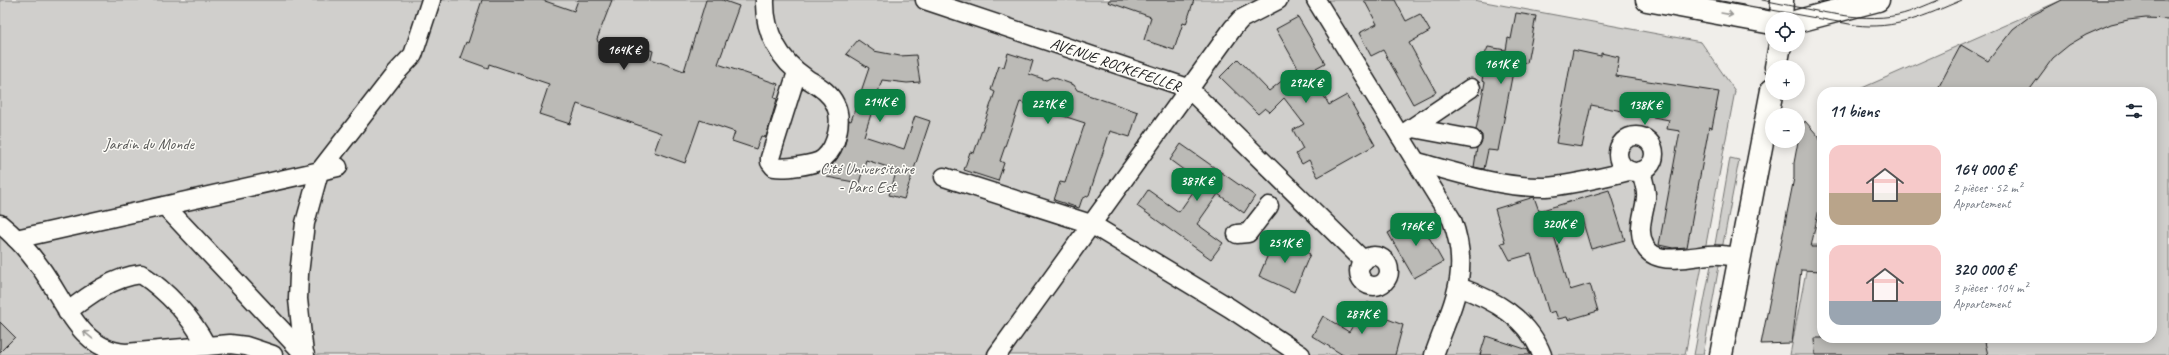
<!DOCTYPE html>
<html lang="fr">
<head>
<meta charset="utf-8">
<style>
	:root { --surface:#fff; --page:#f6f6f7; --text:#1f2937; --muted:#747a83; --accent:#0b8043 }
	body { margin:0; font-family:Caveat,sans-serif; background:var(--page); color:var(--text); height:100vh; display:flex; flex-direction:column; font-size:15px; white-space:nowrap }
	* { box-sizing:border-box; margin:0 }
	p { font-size:13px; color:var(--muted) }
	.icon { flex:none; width:22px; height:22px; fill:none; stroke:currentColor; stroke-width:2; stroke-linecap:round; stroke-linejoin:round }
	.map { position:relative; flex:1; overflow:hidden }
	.details { position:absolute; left:1817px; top:87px; width:340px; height:256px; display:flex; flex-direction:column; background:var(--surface); border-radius:16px; box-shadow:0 2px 10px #0003 }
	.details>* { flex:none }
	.controls { position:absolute; left:1765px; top:12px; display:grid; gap:8px }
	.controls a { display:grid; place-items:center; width:40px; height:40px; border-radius:50%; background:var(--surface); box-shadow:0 2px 10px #0003; font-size:20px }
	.price { position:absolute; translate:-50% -34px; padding:0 9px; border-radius:8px; background:var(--accent); color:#fff; font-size:13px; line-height:26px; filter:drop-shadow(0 1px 2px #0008) }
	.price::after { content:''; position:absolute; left:50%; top:24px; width:12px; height:9px; margin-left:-6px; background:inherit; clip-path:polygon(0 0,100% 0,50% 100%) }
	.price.current { background:#222; color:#fff }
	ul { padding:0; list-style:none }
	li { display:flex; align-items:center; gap:12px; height:100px; padding:0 12px }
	li span { display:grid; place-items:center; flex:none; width:112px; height:80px; border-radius:12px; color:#555 }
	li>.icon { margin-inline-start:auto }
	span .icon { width:48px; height:48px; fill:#fffc; stroke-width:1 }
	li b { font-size:17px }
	h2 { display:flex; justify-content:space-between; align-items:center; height:48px; padding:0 12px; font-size:17px }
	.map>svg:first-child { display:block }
</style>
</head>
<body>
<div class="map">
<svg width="2169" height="355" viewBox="0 0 2169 355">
	<rect width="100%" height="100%" fill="#f0eeea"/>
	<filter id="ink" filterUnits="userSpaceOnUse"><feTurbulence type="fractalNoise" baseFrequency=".025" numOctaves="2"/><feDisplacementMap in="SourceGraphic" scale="8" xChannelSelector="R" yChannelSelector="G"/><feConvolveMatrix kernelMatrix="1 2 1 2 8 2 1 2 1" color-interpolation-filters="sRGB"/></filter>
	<g filter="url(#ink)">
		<g fill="#d0cfcc" stroke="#767674">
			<path d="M0 0H1474L1701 42 1735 91 1685 355H0Z"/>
			<path d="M2062 0H2169V355H1790L1811 245H1822V338H2152V92H1853Z"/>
			<path d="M1730 158 1739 160 1722 249 1714 250Z"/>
			<path d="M1712 260H1720L1703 355H1694Z"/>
		</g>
		<g fill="#bbbab6" stroke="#1c1c1c">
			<path d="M482 0H542L574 11 578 0H612L597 39 598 42 630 52 633 44 653 51 651 59 684 71 706 0H722L739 6 718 64 778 84 774 98 777 99 766 137 761 136 756 149 732 141 735 132 700 120 685 163 654 152 661 133 577 104 570 124 539 114 549 84 489 64 488 68 460 58 466 42 468 43Z"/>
			<path d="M1109 0H1194L1186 24 1183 23 1174 50 1144 40 1151 17 1108 2Z"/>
			<path d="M1364 0H1395L1406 21 1420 14 1430 31 1409 43 1436 92 1413 104 1383 50 1371 56 1359 33 1377 24Z"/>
			<path d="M2062 0H2169V19L2146 18 2128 20 2111 24 2086 35 2069 45 2053 58 2028 92H1936L1961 45 1988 61 2013 29 2029 17Z"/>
			<path d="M1516 13 1536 16 1527 63 1515 61 1498 151 1488 150 1484 169 1474 167 1477 148 1482 141V135L1476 130 1485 82 1482 81 1483 73 1478 71 1488 47 1506 50 1508 38 1511 39Z"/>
			<path d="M1298 17 1325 63 1316 68 1320 75 1314 78 1329 105 1347 95 1375 145 1318 177 1309 160 1302 164 1296 154 1303 149 1293 130 1304 124 1284 98 1270 112 1265 108 1258 114 1220 77 1238 59 1269 91 1298 68 1276 29Z"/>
			<path d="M858 40 874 51 900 56 916 55 920 82 907 83 882 80 864 136 904 149 915 116 930 121 904 199 889 195 897 170 866 160 859 183 827 177 831 166 837 159 845 144 849 120 851 121 869 68 846 54Z"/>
			<path d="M1573 50 1601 56V53L1619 57 1616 76 1719 92 1712 128 1709 127 1687 247 1673 248 1659 245 1680 131 1667 129 1669 120 1591 105 1582 147 1556 143Z"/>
			<path d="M1008 53 1033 61 1029 74 1046 80 1052 77 1074 85 1077 90 1087 93 1088 95 1138 112 1130 137 1110 131 1089 195 1082 199 1079 208 1054 200 1060 182 1065 183 1085 123 1020 102 1000 161 1004 163 998 181 964 170 970 152 974 153 995 92 991 90 999 66 1004 67Z"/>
			<path d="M1805 121 1819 137 1822 147V194L1811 247H1822V271L1801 270 1792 343 1761 344 1794 178V163L1799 136Z"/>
			<path d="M1181 144 1255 196 1244 213 1218 194 1197 224 1223 243 1211 259 1137 206 1148 190 1179 212 1200 182 1170 160Z"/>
			<path d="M1609 190 1625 240 1591 249 1581 216 1551 225 1570 290 1590 284 1598 311 1568 320 1567 317 1558 319 1555 311 1549 313 1531 254 1510 260 1501 243 1505 242 1495 209 1534 197 1539 211Z"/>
			<path d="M1417 216 1443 262 1414 278 1388 233Z"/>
			<path d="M1285 237 1304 246 1302 250 1310 254 1294 292 1259 276 1275 238 1283 242Z"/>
			<path d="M1368 302 1385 318 1403 325 1395 355H1343L1312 336 1323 316 1349 332Z"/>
			<path d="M0 322 15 337 0 352Z"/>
			<path d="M1486 336 1528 350 1530 355H1480Z"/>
			<path d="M1814 338H1984L1988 355H1815Z"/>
		</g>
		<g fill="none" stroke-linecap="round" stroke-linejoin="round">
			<defs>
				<g id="minor">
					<path d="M765 0C764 32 779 60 806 78 816 85 829 91 835 104 843 119 837 147 824 158 817 165 784 169 774 167L770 162V158L797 72"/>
					<path d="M925 0 1188 88 1364 261"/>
					<path d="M1316 0 1452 220C1472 274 1452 304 1434 355"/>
					<path d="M1413 128 1472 139"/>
					<path d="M1400 136 1471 88"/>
					<circle cx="1636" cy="154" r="18"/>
					<path d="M1417 162C1458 173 1502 188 1546 187 1574 185 1602 177 1630 171"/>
					<path d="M1641 171C1643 180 1647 190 1646 198 1645 209 1640 221 1641 232 1644 270 1685 257 1709 255 1720 254 1729 256 1740 257"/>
					<path d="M944 177 1091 224 1230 308 1301 355"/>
					<path d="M165 206 305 355"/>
					<path d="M0 224C15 236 29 252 40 267 64 299 79 350 126 353L230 344 246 346 273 355"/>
					<path d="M1237 234 1248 233 1269 206"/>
					<path d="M16 239 338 167"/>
					<circle cx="1374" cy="271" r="15"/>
					<path d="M1459 287C1494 300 1528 318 1542 355"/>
					<path d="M67 312C89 295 113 277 141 274 167 291 192 318 206 345"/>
					<path d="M304 354 298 299 299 274 305 223 319 172 395 74 413 55 431 0"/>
					<path d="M997 355 1233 28 1241 19 1278 0"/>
				</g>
				<g id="major">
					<path d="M1647 0 1772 23"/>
					<path d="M1781 19 1782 0"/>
					<path d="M1798 21 1878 0"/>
					<path d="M1776 67 1780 45"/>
					<path d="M1721 355 1772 90"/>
				</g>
			</defs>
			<use href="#minor" stroke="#1c1c1c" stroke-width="21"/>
			<use href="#major" stroke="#1c1c1c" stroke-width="25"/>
			<use href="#minor" stroke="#fdfcf7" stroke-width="18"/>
			<use href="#major" stroke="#fdfcf7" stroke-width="22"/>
			<g stroke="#1c1c1c" stroke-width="1">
				<path d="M1716 0 1855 25C1896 30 1924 16 1962 0"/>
				<path d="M1762 0C1801 7 1860 24 1898 15 1912 12 1926 5 1939 0"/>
			</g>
		</g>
		<defs><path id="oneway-shaft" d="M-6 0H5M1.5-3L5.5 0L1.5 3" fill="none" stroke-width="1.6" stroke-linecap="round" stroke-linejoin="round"/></defs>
		<g stroke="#989794">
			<use href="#oneway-shaft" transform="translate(1727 14) rotate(10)"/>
			<use href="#oneway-shaft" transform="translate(88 335) rotate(-140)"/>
		</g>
	</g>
	<g text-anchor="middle" stroke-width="3" stroke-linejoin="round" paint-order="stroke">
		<g font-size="16" fill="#1c1c1c" stroke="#fdfcf7">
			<text transform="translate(1116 64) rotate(19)" y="6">AVENUE ROCKEFELLER</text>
		</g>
		<g font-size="16" fill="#5b5b5a" stroke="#fdfcf7">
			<text x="149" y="149">Jardin du Monde</text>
			<text x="867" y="174">Cité Universitaire<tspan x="867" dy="18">- Parc Est</tspan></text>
		</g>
	</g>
</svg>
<div class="controls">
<a><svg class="icon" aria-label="locate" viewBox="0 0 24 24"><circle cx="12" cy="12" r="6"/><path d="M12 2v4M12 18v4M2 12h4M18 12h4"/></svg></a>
<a>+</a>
<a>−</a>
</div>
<b class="price current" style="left:624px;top:71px">164K €</b>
<b class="price" style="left:1501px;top:85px">161K €</b>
<b class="price" style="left:1306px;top:104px">292K €</b>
<b class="price" style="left:880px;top:123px">214K €</b>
<b class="price" style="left:1048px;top:125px">229K €</b>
<b class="price" style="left:1645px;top:126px">138K €</b>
<b class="price" style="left:1197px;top:202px">387K €</b>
<b class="price" style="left:1559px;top:245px">320K €</b>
<b class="price" style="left:1416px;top:247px">176K €</b>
<b class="price" style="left:1285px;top:264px">251K €</b>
<b class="price" style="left:1362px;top:335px">287K €</b>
<section class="details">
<h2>11 biens<svg class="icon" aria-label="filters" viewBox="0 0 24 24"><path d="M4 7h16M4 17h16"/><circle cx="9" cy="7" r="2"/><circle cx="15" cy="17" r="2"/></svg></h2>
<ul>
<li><span style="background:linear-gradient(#f6c9c9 60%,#b9a48a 0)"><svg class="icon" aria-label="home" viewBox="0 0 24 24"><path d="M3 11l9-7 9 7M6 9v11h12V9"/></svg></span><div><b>164 000 €</b><p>2 pièces · 52 m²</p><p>Appartement</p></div></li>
<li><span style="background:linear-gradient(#f6c9c9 70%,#9aa5b1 0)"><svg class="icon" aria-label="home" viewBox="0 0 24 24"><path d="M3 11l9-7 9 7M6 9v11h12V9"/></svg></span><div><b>320 000 €</b><p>3 pièces · 104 m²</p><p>Appartement</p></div></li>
</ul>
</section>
</div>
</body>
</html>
